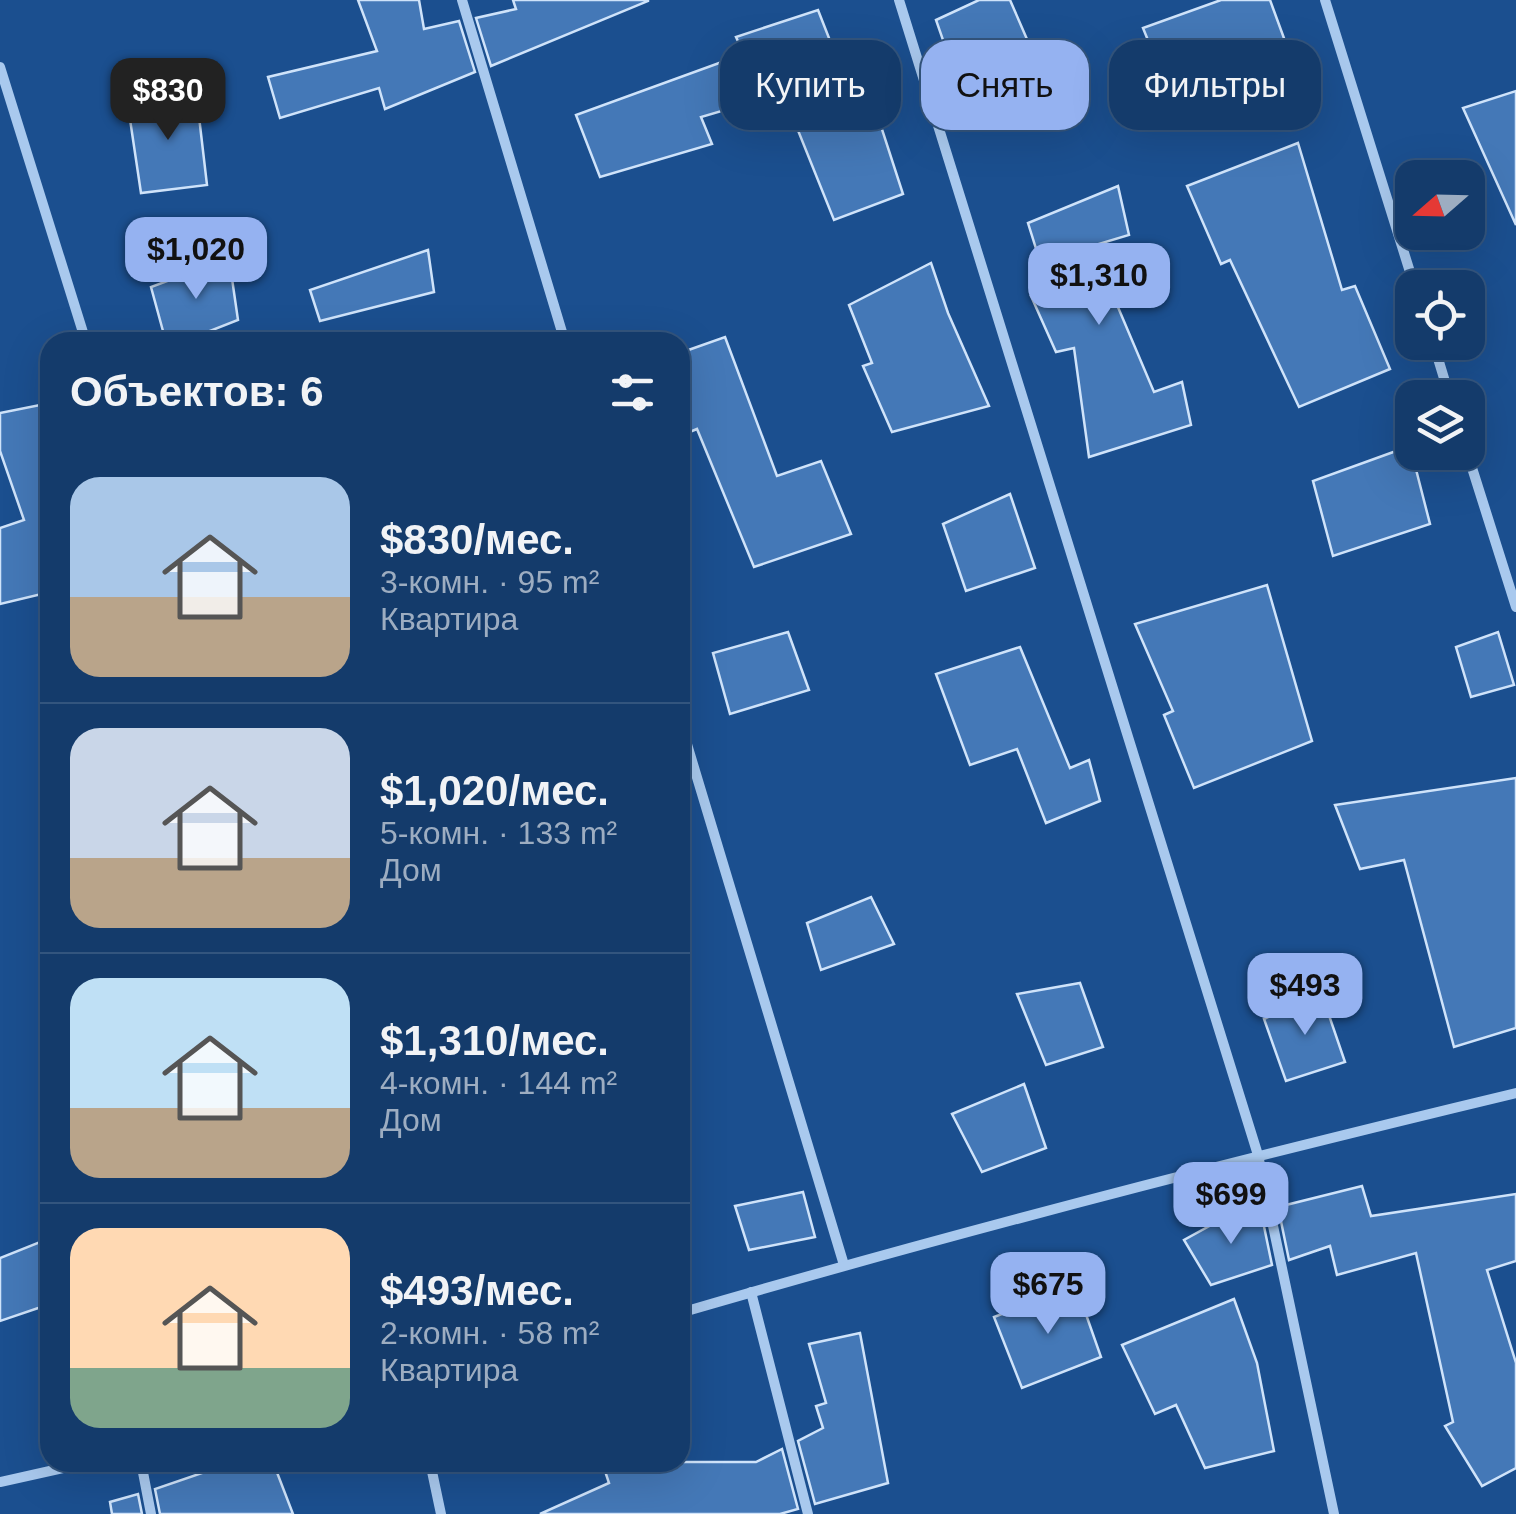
<!DOCTYPE html>
<html lang="ru">
<head>
<meta charset="utf-8">
<style>
	:root { --surface:#143b6b; --page:#214673; --text:#f1f3f6; --muted:#9dadc1; --line:#33557e; --accent:#95b2f1 }
	body { margin:0; font-family:Helvetica,sans-serif; background:var(--page); color:var(--text); height:100vh; display:flex; flex-direction:column; font-size:38px; white-space:nowrap }
	* { box-sizing:border-box; margin:0 }
	p { font-size:32px; color:var(--muted) }
	.icon { flex:none; width:55px; height:55px; fill:none; stroke:currentColor; stroke-width:2; stroke-linecap:round; stroke-linejoin:round }
	.map { position:relative; flex:1; overflow:hidden }
	.side { position:absolute; left:40px; top:332px; width:650px; height:1140px; display:flex; flex-direction:column; background:var(--surface); border-radius:30px; box-shadow:0 10px 40px #0002,0 0 0 2px var(--line) }
	.side>* { flex:none }
	.hud { position:absolute; left:720px; top:40px; width:645px; height:90px; display:flex; gap:20px }
	.needle { width:65px; rotate:250deg }
	.tools { position:absolute; left:1395px; top:160px; display:grid; gap:20px }
	.tools a { display:grid; place-items:center; width:90px; height:90px; border-radius:20px; background:var(--surface); box-shadow:0 10px 40px #0002,0 0 0 2px var(--line); font-size:50px }
	.price { position:absolute; translate:-50% -85px; padding:0 22px; border-radius:20px; background:var(--accent); color:#111; font-size:32px; line-height:65px; filter:drop-shadow(0 2px 5px #0008) }
	.price::after { content:''; position:absolute; left:50%; top:60px; width:30px; height:22px; margin-left:-15px; background:inherit; clip-path:polygon(0 0,100% 0,50% 100%) }
	.price.selected { background:#222; color:#fff }
	ul { padding:0; list-style:none }
	li { display:flex; align-items:center; gap:30px; height:250px; padding:0 30px }
	li+li { border-top:2px solid var(--line) }
	li span { display:grid; place-items:center; flex:none; width:280px; height:200px; border-radius:30px; color:#555 }
	li>.icon { margin-inline-start:auto }
	span .icon { width:120px; height:120px; fill:#fffc; stroke-width:1 }
	li b { font-size:42px }
	h2 { display:flex; justify-content:space-between; align-items:center; height:120px; padding:0 30px; font-size:42px }
	.pill { padding:0 35px; border-radius:30px; background:var(--surface); box-shadow:0 10px 40px #0002,0 0 0 2px var(--line); font-size:35px; line-height:90px }
	.pill.selected { background:var(--accent); color:#111 }
	.map>svg:first-child { display:block }
</style>
</head>
<body>
<div class="map">
<svg width="1516" height="1514" viewBox="0 0 1516 1514">
	<rect width="100%" height="100%" fill="#1b4f8f"/>
	<g fill="#4478b7" stroke="#cfe3fa" stroke-width="2.5">
		<path d="M358 0H419L424 29 459 21 475 72 385 109 379 88 280 118 268 77 377 51Z"/>
		<path d="M513 0H648V1L491 66 476 18 516 9Z"/>
		<path d="M979 0H1010L1036 60 959 86 936 20Z"/>
		<path d="M1221 0H1270L1292 60 1173 102 1143 28Z"/>
		<path d="M818 10 863 125 879 120 903 194 834 220 783 93 701 117 712 144 600 177 576 115 744 54 736 37Z"/>
		<path d="M196 91 207 185 141 193 128 106Z"/>
		<path d="M1516 91V225L1463 108Z"/>
		<path d="M1298 143 1342 290 1355 286 1390 369 1299 407 1230 260 1221 264 1187 186Z"/>
		<path d="M1118 186 1129 235 1092 246 1154 392 1182 382 1191 425 1089 457 1074 348 1056 352 1031 296 1049 290 1028 223Z"/>
		<path d="M428 250 434 292 320 321 310 290Z"/>
		<path d="M229 258 238 320 182 342H166L151 287Z"/>
		<path d="M931 263 948 313 989 406 892 432 863 366 872 363 849 305Z"/>
		<path d="M725 337 777 476 821 461 851 534 754 567 697 429 680 436V353Z"/>
		<path d="M50 403V592L0 604V528L24 520 0 451V413Z"/>
		<path d="M1410 446 1430 524 1333 556 1313 481Z"/>
		<path d="M1010 494 1035 568 966 591 943 524Z"/>
		<path d="M1267 585 1312 741 1194 788 1164 715 1173 711 1135 624Z"/>
		<path d="M788 632 809 690 730 714 713 653Z"/>
		<path d="M1498 632 1514 685 1471 697 1456 647Z"/>
		<path d="M1020 647 1070 768 1089 760 1100 801 1046 823 1017 749 970 765 936 674Z"/>
		<path d="M1516 778V1028L1454 1047 1404 860 1360 869 1335 805Z"/>
		<path d="M871 897 894 944 821 970 807 923Z"/>
		<path d="M1080 983 1103 1047 1046 1065 1017 994Z"/>
		<path d="M1321 992 1345 1062 1286 1081 1264 1019Z"/>
		<path d="M1024 1084 1046 1148 982 1172 952 1114Z"/>
		<path d="M1362 1186 1371 1216 1516 1194V1261L1487 1270 1516 1363V1468L1482 1486 1445 1426 1453 1422 1416 1253 1337 1275 1330 1246 1289 1260 1278 1207Z"/>
		<path d="M803 1192 815 1237 749 1250 735 1206Z"/>
		<path d="M1246 1206 1248 1215 1261 1212 1272 1265 1211 1285 1184 1240Z"/>
		<path d="M50 1238V1304L0 1321V1258Z"/>
		<path d="M1076 1286 1101 1357 1022 1388 994 1317Z"/>
		<path d="M1234 1299 1257 1363 1274 1451 1205 1468 1176 1405 1155 1414 1122 1345Z"/>
		<path d="M860 1333 888 1483 815 1504 798 1441 823 1428 816 1406 826 1403 809 1344Z"/>
		<path d="M782 1449 798 1509 780 1514H540L609 1483 602 1462H756Z"/>
		<path d="M234 1462H273L293 1514H160L155 1489Z"/>
		<path d="M138 1494 142 1514H112L110 1502Z"/>
	</g>
	<g fill="none" stroke-linecap="round" stroke-linejoin="round">
		<g stroke="#a9c9ee" stroke-width="10">
			<path d="M462 0 565 342"/>
			<path d="M899 0 1258 1155 1334 1514"/>
			<path d="M1325 0 1415 288"/>
			<path d="M0 67 86 342"/>
			<path d="M1433 342 1450 398"/>
			<path d="M1467 452 1516 607"/>
			<path d="M680 721 844 1265"/>
			<path d="M751 1292 808 1514"/>
			<path d="M680 1313C957 1232 1236 1160 1516 1093"/>
			<path d="M141 1462 151 1514"/>
			<path d="M430 1462 441 1514"/>
			<path d="M0 1482 90 1462"/>
		</g>
	</g>
</svg>
<div class="tools">
<a><svg class="needle" viewBox="-14 -14 28 28"><path d="M0-13l5 13h-10z" fill="#e53935"/><path d="M0 13l5-13h-10z" fill="#9dadc1"/></svg></a>
<a><svg class="icon" aria-label="locate" viewBox="0 0 24 24"><circle cx="12" cy="12" r="6"/><path d="M12 2v4M12 18v4M2 12h4M18 12h4"/></svg></a>
<a><svg class="icon" aria-label="layers" viewBox="0 0 24 24"><path d="M12 4l9 5-9 5-9-5zM3 14l9 5 9-5"/></svg></a>
</div>
<b class="price selected" style="left:168px;top:143px">$830</b>
<b class="price" style="left:196px;top:302px">$1,020</b>
<b class="price" style="left:1099px;top:328px">$1,310</b>
<b class="price" style="left:1305px;top:1038px">$493</b>
<b class="price" style="left:1231px;top:1247px">$699</b>
<b class="price" style="left:1048px;top:1337px">$675</b>
<div class="hud">
<a class="pill">Купить</a>
<a class="pill selected">Снять</a>
<a class="pill">Фильтры</a>
</div>
<section class="side">
<h2>Объектов: 6<svg class="icon" aria-label="filters" viewBox="0 0 24 24"><path d="M4 7h16M4 17h16"/><circle cx="9" cy="7" r="2"/><circle cx="15" cy="17" r="2"/></svg></h2>
<ul>
<li><span style="background:linear-gradient(#a9c7e8 60%,#b9a48a 0)"><svg class="icon" aria-label="home" viewBox="0 0 24 24"><path d="M3 11l9-7 9 7M6 9v11h12V9"/></svg></span><div><b>$830/мес.</b><p>3-комн. · 95 m²</p><p>Квартира</p></div></li>
<li><span style="background:linear-gradient(#c9d6e8 65%,#b9a48a 0)"><svg class="icon" aria-label="home" viewBox="0 0 24 24"><path d="M3 11l9-7 9 7M6 9v11h12V9"/></svg></span><div><b>$1,020/мес.</b><p>5-комн. · 133 m²</p><p>Дом</p></div></li>
<li><span style="background:linear-gradient(#bfe0f5 65%,#b9a48a 0)"><svg class="icon" aria-label="home" viewBox="0 0 24 24"><path d="M3 11l9-7 9 7M6 9v11h12V9"/></svg></span><div><b>$1,310/мес.</b><p>4-комн. · 144 m²</p><p>Дом</p></div></li>
<li><span style="background:linear-gradient(#ffd9b3 70%,#7fa58c 0)"><svg class="icon" aria-label="home" viewBox="0 0 24 24"><path d="M3 11l9-7 9 7M6 9v11h12V9"/></svg></span><div><b>$493/мес.</b><p>2-комн. · 58 m²</p><p>Квартира</p></div></li>
</ul>
</section>
</div>
</body>
</html>
